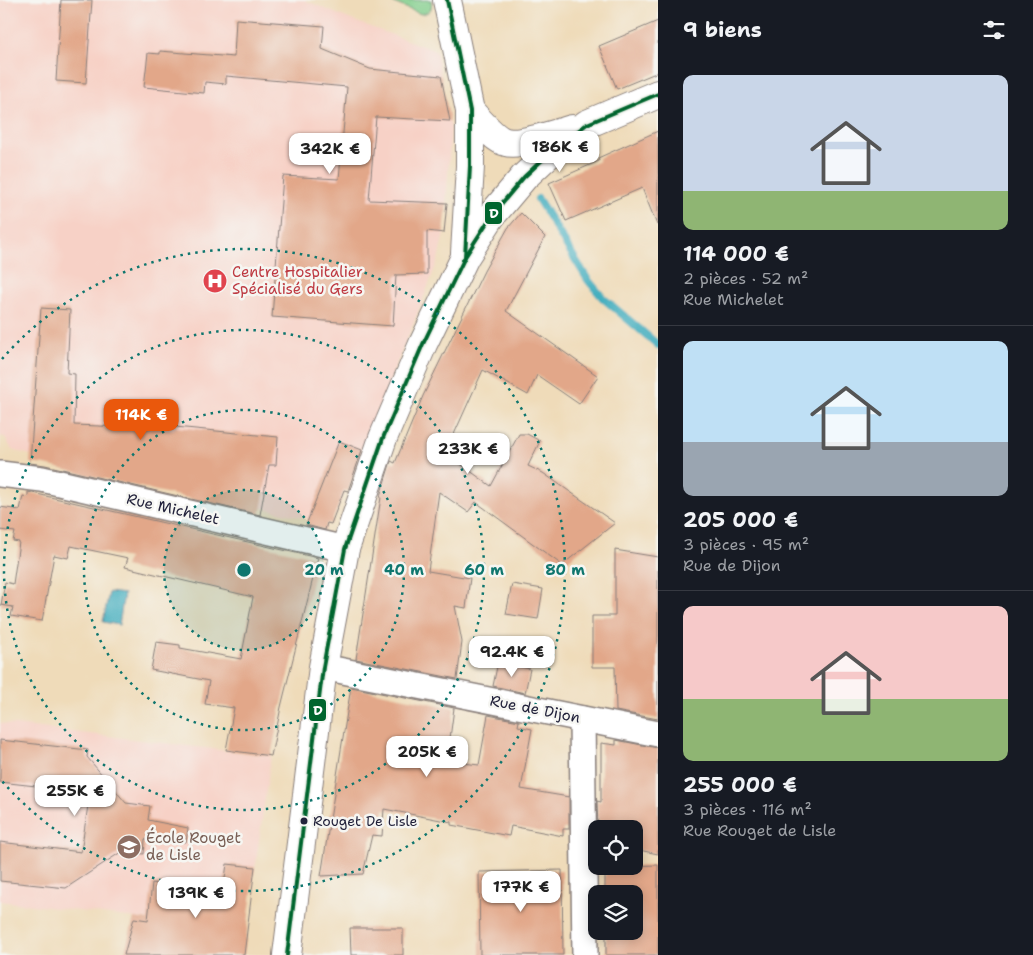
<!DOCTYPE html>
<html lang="fr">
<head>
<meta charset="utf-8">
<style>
	:root { --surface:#171b24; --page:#20242c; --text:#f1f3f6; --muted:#9ea1a6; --line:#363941; --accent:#ea580c }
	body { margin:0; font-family:"Shantell Sans",sans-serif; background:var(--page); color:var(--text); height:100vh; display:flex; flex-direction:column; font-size:19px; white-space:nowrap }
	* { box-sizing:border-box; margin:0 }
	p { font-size:16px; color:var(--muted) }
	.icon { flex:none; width:28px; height:28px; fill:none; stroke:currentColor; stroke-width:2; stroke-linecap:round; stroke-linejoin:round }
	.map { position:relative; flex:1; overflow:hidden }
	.details { display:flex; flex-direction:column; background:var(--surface); width:375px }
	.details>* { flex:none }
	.buttons { position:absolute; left:588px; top:820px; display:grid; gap:10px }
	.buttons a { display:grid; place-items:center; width:55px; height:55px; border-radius:10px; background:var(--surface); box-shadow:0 2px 12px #0003; font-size:25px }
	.price { position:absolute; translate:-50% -42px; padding:0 11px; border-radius:10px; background:#fff; color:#222; font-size:16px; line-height:32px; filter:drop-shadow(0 1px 2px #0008) }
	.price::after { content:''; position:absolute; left:50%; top:30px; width:15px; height:11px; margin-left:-8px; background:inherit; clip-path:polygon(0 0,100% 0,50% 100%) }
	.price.current { background:var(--accent); color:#fff }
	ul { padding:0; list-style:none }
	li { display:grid; align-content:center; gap:10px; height:265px; padding:0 25px }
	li+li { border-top:1px solid var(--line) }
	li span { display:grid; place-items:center; height:155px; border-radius:10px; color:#555 }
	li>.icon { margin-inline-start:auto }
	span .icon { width:90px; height:90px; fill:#fffc; stroke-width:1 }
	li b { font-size:21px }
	h2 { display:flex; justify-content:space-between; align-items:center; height:60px; padding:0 25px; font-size:21px }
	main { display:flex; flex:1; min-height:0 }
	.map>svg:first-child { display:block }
</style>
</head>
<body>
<main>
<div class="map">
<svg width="658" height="955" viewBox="0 0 658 955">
	<rect width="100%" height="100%" fill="#f6f6f2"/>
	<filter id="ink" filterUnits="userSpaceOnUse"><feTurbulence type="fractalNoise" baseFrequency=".02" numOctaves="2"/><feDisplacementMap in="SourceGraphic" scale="10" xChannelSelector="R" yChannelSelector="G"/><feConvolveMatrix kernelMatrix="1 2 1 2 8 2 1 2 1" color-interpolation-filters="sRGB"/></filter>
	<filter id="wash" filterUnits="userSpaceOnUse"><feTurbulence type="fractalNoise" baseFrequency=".0096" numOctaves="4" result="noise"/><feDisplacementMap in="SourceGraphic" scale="20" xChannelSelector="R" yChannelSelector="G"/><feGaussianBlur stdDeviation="1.12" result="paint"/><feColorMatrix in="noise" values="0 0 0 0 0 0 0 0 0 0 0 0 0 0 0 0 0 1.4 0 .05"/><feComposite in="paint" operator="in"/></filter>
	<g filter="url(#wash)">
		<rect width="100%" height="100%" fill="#efdbb9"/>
		<g fill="#f7d1c6">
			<path d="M0 0H304L349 19 436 51 451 129 444 233 438 260 422 302 331 524 31 455 12 450 5 437 0 436Z"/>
			<path d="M0 723 271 756 246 932 0 901Z"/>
		</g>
		<path fill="#83ce8c" stroke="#527864" d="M386 0H431C433 9 430 13 421 14Z"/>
		<path fill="#3eabbc" stroke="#30667c" d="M109 592 124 594 119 625 103 622Z"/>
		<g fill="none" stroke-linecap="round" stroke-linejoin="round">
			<path stroke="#3eabbc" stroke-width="8" d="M538 199 588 280 603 298 658 345"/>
		</g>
		<g id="blocks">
			<g fill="#e2a789">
				<path d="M61 0H92L86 83 56 81Z"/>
				<path d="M236 19 324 26 322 49 370 69 441 76 450 121 376 117 369 200 447 203 444 233 427 231V274L396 275 393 326 272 317 283 176 339 179 347 87 226 76V84L205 82 204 93 144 87 148 53 160 54V51L234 57Z"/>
				<path d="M658 21V72L617 89 599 46Z"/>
				<path d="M658 131V225H657L642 188 566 221 549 183 599 161 598 158Z"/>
				<path d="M521 213 545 237 506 311 598 376 579 404 537 375 528 395 483 370 451 441 454 444 448 455 491 486 519 434H527L540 441 528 466 543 473 615 523 562 565 476 502 468 512 439 492 428 571 470 578 466 608 455 606 462 642 457 679 356 659 381 497 380 496 391 461 395 463 423 396 484 271 508 228Z"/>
				<path d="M41 308 70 310 67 373 75 374 74 425 174 429 175 427 278 437 276 465H269L260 515 45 465 30 463Z"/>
				<path d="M339 441 362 450 348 491 344 490 331 524 327 523 325 530 306 525Z"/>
				<path d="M28 492 318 558 281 707 271 756 226 750 234 708 205 704 209 681 151 670 156 642 180 645V648L241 659 253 597 125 567 128 558 71 546 68 558 54 555 42 621 11 616 13 607 1 605 5 582 13 584 19 542 13 541 15 532 0 530V507L20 510 23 496 28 497Z"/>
				<path d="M615 550 658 557V719L616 711 615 667H592V616H615Z"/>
				<path d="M512 584 543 589 538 619 506 614Z"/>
				<path d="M498 662 530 669 525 693 493 686Z"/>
				<path d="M351 687 454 708 447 761 479 765 488 715 519 721 518 726 532 729 521 789 569 797V829H563V836L511 826 509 836 451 825V822L384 809 382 836 372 835 363 874 321 876Z"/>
				<path d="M0 740 88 750 87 757 126 803 150 806 148 820 188 828 186 842 145 839 144 854 121 852 66 888 0 881V842L81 852 90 792 0 782Z"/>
				<path d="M616 740 658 748V854L634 849V829H598L597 801 601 802V743L616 745Z"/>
				<path d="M227 864 255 867 244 955H124L134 918 148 920 152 883 223 892Z"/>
				<path d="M658 865V955H606V931H634V894H605V870L626 869V866Z"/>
				<path d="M562 870 563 955H480L479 872Z"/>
				<path d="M350 928H403V955H351Z"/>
			</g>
		</g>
	</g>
	<g filter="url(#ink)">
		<use href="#blocks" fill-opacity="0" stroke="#887e7a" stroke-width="1"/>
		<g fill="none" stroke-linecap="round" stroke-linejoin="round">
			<defs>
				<g id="minor">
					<path d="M0 474 42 479 345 549"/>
					<path d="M323 667 658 734"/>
					<path d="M582 719 585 955"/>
				</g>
				<g id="secondary">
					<path d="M447 0 470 111V166L465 253"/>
					<path d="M470 111C478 119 495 140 506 142 520 146 557 133 572 129"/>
					<path d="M287 955 323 667 345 549 383 438 423 344 465 257 492 215 524 177 554 149 587 124 658 94"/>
				</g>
			</defs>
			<use href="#minor" stroke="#887e7a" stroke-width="28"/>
			<use href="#secondary" stroke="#887e7a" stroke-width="30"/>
			<use href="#minor" stroke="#fff" stroke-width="25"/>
			<use href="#secondary" stroke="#fff" stroke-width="28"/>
			<defs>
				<g id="bus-1">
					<path d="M463 260 492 215 524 177 554 149 587 124 658 94"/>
					<path d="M287 955 323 667 345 549 383 438 423 344 465 257 470 166V111L447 0"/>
				</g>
			</defs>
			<use href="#bus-1" stroke="#f6f6f2" stroke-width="8"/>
			<use href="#bus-1" stroke="#00652e" stroke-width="4"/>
		</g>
	</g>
	<circle cx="244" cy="570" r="80" fill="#0f766e" fill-opacity=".12"/>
	<g fill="none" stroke="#0f766e" stroke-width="2.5" stroke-dasharray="2.5 5">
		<circle cx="244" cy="570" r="80"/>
		<circle cx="244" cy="570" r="160"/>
		<circle cx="244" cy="570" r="240"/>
		<path d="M2 359A321 321 0 1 1 2 781"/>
	</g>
	<defs>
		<symbol id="hospital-disc" viewBox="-11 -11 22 22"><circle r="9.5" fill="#e0444e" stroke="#f6f6f2"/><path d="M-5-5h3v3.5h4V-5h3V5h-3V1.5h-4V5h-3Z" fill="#fff"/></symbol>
		<symbol id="school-disc" viewBox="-11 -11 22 22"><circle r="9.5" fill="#8d6e63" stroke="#f6f6f2"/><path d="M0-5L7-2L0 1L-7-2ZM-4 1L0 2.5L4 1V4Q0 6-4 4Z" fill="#fff"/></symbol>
	</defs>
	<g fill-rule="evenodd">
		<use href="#hospital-disc" x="201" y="267" width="28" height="28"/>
		<use href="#school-disc" x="115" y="833" width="28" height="28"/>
	</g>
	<circle fill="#22223b" stroke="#f6f6f2" stroke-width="2" cx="304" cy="821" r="4.5"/>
	<g text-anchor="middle" stroke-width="5" stroke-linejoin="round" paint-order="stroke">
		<g font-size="14" fill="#22223b" stroke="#f6f6f2" text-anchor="start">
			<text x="313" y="826">Rouget De Lisle</text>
		</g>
		<g font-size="15" fill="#be3a42" stroke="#f6f6f2" text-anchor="start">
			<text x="232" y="277">Centre Hospitalier<tspan x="232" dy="17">Spécialisé du Gers</tspan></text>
		</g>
		<g font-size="15" fill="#22223b" stroke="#f6f6f2">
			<text transform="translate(173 509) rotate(13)" y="5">Rue Michelet</text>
			<text transform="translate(535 709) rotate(11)" y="5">Rue de Dijon</text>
		</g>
		<g font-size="15" fill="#785e54" stroke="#f6f6f2" text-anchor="start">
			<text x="146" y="843">École Rouget<tspan x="146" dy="17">de Lisle</tspan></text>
		</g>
	</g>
	<circle cx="244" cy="570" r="8" fill="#0f766e" stroke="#f6f6f2" stroke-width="2.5"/>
	<g font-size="15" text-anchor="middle" font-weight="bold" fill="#0f766e" stroke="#f6f6f2" stroke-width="5" stroke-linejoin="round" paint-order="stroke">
		<text x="324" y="575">20 m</text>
		<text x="404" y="575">40 m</text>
		<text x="484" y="575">60 m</text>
		<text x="565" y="575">80 m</text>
	</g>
	<g stroke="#f6f6f2" stroke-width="2">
		<rect x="484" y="201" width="19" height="24" rx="5" fill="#00652e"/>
		<rect x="308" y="698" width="19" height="24" rx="5" fill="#00652e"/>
	</g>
	<g font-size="14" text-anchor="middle" font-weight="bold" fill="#fff">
		<text x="494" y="218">D</text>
		<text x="318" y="715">D</text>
	</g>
</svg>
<div class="buttons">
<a><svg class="icon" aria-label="locate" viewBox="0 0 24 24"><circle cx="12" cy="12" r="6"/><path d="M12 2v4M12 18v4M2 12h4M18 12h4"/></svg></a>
<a><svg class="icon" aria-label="layers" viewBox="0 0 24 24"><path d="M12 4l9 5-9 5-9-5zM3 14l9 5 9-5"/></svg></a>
</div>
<b class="price" style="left:560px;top:173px">186K €</b>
<b class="price" style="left:330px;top:175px">342K €</b>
<b class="price current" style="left:141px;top:441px">114K €</b>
<b class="price" style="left:468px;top:475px">233K €</b>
<b class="price" style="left:512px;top:678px">92.4K €</b>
<b class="price" style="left:427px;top:778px">205K €</b>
<b class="price" style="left:75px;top:817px">255K €</b>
<b class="price" style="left:521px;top:913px">177K €</b>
<b class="price" style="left:196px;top:919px">139K €</b>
</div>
<section class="details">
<h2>9 biens<svg class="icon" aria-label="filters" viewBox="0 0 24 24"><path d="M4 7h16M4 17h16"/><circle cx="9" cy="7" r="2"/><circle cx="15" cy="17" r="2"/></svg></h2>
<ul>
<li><span style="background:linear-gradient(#c9d6e8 75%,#8fb573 0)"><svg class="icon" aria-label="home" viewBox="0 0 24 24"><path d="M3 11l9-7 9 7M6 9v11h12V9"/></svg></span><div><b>114 000 €</b><p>2 pièces · 52 m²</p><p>Rue Michelet</p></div></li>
<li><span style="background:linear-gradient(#bfe0f5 65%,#9aa5b1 0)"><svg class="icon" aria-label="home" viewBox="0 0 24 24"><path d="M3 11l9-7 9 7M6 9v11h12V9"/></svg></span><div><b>205 000 €</b><p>3 pièces · 95 m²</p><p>Rue de Dijon</p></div></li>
<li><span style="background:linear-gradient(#f6c9c9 60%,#8fb573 0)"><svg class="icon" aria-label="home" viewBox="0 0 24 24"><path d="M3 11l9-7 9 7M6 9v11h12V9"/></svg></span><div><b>255 000 €</b><p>3 pièces · 116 m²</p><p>Rue Rouget de Lisle</p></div></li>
</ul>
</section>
</main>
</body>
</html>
